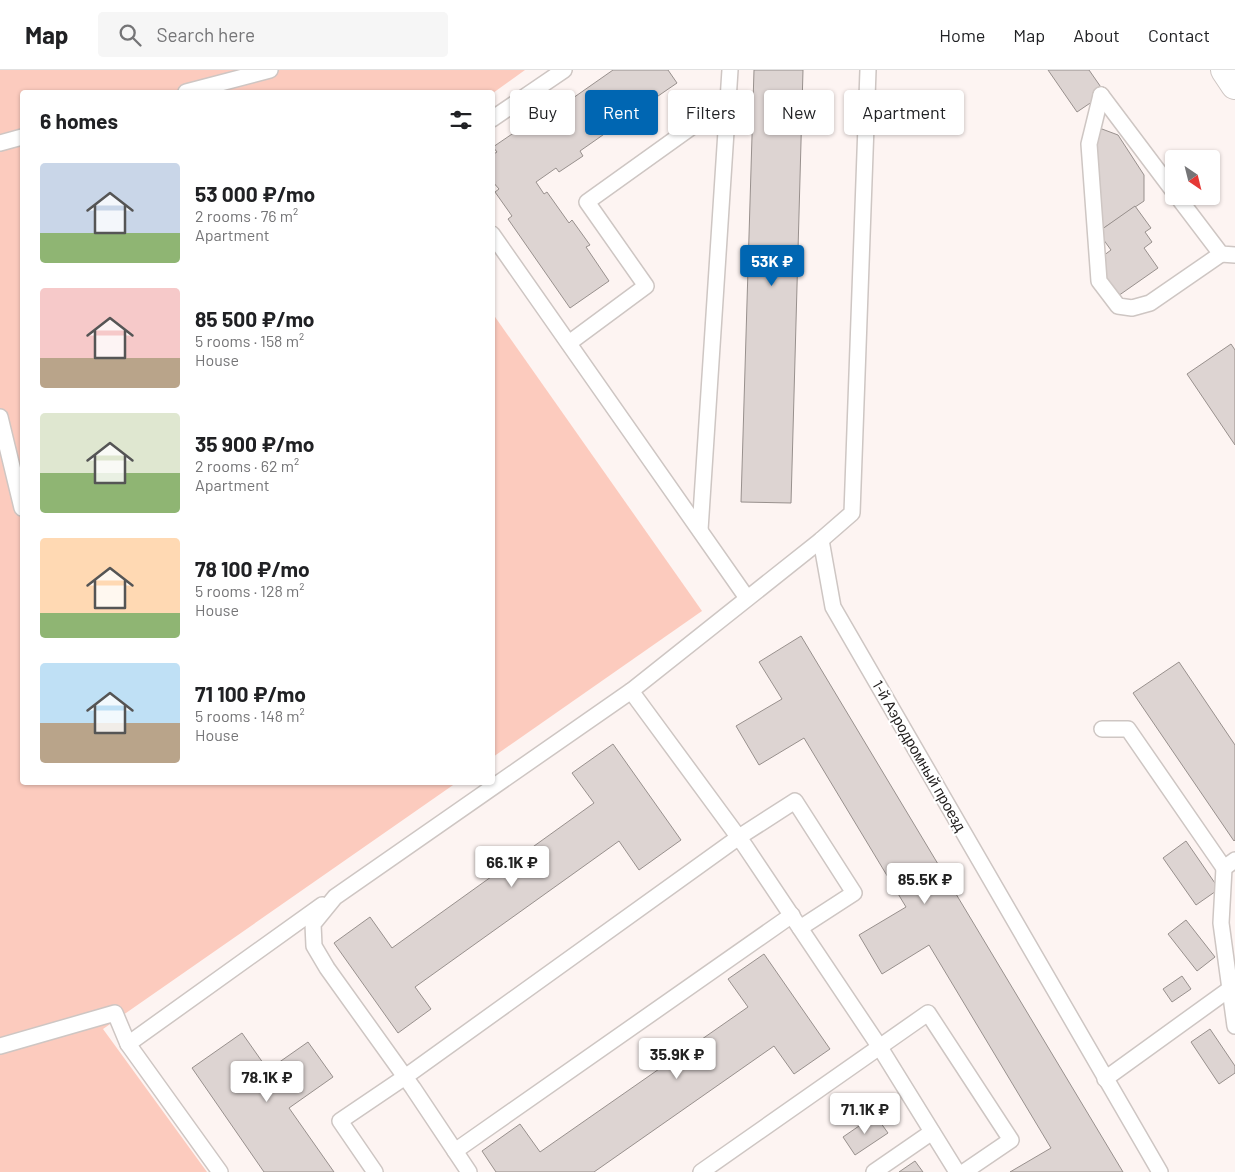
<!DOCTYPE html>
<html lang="en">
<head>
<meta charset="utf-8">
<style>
	:root { --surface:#fff; --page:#f6f6f6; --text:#202124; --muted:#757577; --line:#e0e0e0; --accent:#0066b2 }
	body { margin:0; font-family:Barlow,sans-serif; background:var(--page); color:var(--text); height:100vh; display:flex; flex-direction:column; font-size:19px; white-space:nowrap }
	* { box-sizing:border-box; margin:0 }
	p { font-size:16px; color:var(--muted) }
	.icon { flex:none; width:28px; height:28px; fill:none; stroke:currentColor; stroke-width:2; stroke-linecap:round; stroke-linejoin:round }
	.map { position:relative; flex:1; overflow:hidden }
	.panel { position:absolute; left:20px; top:20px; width:475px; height:695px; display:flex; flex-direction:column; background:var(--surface); border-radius:5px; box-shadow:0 1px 4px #0004 }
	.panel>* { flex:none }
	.banner { position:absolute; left:510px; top:20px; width:475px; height:45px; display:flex; gap:10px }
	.needle { width:32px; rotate:145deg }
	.fabs { position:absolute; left:1165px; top:80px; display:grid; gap:10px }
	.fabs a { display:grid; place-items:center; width:55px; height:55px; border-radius:5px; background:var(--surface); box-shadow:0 1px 4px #0004; font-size:25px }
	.price { position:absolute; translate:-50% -42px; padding:0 11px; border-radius:5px; background:#fff; color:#222; font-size:16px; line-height:32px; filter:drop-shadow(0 1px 2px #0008) }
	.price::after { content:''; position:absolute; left:50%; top:30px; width:15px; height:11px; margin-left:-8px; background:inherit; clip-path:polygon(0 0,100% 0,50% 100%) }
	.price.active { background:var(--accent); color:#fff }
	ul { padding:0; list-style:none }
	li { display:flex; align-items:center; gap:15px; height:125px; padding:0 20px }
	li span { display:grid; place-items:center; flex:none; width:140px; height:100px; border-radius:5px; color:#555 }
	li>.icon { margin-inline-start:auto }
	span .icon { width:60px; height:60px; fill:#fffc; stroke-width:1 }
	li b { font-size:21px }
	h2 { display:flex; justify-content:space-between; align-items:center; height:60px; padding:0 20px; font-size:21px }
	.pill { padding:0 18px; border-radius:5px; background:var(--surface); box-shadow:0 1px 4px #0004; font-size:18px; line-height:45px }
	.pill.active { background:var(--accent); color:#fff }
	header { display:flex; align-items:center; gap:30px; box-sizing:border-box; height:70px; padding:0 25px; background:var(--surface); border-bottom:1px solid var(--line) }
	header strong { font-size:24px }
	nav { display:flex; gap:28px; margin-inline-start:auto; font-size:18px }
	.search { width:350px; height:45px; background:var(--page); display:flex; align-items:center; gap:12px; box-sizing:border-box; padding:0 18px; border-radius:5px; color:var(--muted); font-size:19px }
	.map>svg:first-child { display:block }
</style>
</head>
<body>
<header>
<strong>Map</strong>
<div class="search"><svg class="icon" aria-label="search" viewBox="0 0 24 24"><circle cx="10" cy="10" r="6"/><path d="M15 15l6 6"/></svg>Search here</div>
<nav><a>Home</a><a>Map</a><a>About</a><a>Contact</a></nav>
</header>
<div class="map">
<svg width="1235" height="1102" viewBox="0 0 1235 1102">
	<rect width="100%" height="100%" fill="#fdf4f2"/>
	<g fill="#fccbbe">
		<path d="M0 0H525L493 23 22 22V712L456 713 103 959 207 1102H0Z"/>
		<path d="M493 244 702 541 493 687H492Z"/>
	</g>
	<g fill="#ddd4d2" stroke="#98908d">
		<path d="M613 0H668L677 13 645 35 648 39 623 57 620 53 580 81 583 86 559 102 556 98 536 112 544 124 547 122 569 153 572 150 590 175 586 177 609 211 570 238 508 149 512 146 495 122 499 119 492 111V85L497 82 493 77 515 62 512 58 535 42 538 46 560 30 563 35Z"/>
		<path d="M754 0H803L791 433 741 432Z"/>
		<path d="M1048 0H1089L1105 23 1077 42Z"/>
		<path d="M1102 59 1118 65 1144 105V131L1098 162 1092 67Z"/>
		<path d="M1135 136 1151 158 1145 162 1152 172 1144 178 1158 198 1118 226 1100 201 1103 186 1111 180 1098 162Z"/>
		<path d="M1231 274 1235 280V375L1187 304Z"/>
		<path d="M801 566 1123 1102H1010L1051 1078 929 875 882 904 859 865 906 837 804 668 759 695 736 656 782 629 759 592Z"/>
		<path d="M1179 592 1235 675V770L1234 771 1133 623Z"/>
		<path d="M613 674 681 770 639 800 619 771 415 917 431 939 398 963 334 873 370 847 392 878 594 733 572 703Z"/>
		<path d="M1186 771 1219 819 1196 835 1163 788Z"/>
		<path d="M1186 850 1215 887 1197 901 1168 864Z"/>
		<path d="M764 884 830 979 794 1004 774 976 594 1102H496L482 1081 520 1054 540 1082 748 937 728 909Z"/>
		<path d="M1182 906 1191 919 1172 932 1163 919Z"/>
		<path d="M1210 959 1235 996V1003L1219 1014 1191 972Z"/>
		<path d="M242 963 268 1000 308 972 333 1007 289 1038 334 1102H264L192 998Z"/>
		<path d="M875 1045 888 1063 855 1085 843 1067Z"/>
		<path d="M915 1091 923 1102H899Z"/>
	</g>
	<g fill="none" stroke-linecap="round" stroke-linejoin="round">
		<defs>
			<g id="lane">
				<path d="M186 22 270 0"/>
				<path d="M1101 25 1089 74 1099 211 1118 236 1132 238 1150 233 1221 184"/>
				<path d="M1101 25 1174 122"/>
				<path d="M492 49 564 0"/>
				<path d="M0 73 22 67"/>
				<path d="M1177 126 1221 184 1235 185"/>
				<path d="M492 164 747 528"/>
				<path d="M569 273 646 216 587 132 728 31"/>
				<path d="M0 347 22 438"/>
				<path d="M700 460 730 0"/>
				<path d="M821 470 833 537 1160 1102"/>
				<path d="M631 621 745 776 879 976 957 1102"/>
				<path d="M1102 659H1128L1224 798 1235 790"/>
				<path d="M1224 798 1221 853 1235 956"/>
				<path d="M128 974 322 835"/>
				<path d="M0 976 115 943 128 974 220 1102"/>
				<path d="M1105 1009 1231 918"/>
				<path d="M455 1081 792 845"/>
				<path d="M375 1102 340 1051 405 1007 739 767 795 731 854 823 800 858"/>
				<path d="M469 1102 413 1018 327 898 314 876 313 854 335 827 631 621 821 470 852 443 868 0"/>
				<path d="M701 1102 928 943 1011 1070 964 1102"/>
				<path d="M874 1102 932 1062"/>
			</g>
			<path id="secondary" d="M1225 0 1235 15"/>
		</defs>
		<use href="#lane" stroke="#cec6c3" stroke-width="18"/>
		<use href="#secondary" stroke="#cec6c3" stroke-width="30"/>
		<use href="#lane" stroke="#fff" stroke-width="15"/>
		<use href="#secondary" stroke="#fff" stroke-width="28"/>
	</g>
	<g text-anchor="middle" stroke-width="4.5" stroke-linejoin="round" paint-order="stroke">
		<g font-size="15" fill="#1e1b1a" stroke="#fff">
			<text transform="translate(919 686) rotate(60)" y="5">1-й Аэродромный проезд</text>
		</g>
	</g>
</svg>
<div class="fabs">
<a><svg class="needle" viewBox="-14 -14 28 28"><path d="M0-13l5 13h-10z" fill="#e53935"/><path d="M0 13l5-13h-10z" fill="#757577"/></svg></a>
</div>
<b class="price active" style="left:772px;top:217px">53K ₽</b>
<b class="price" style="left:512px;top:818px">66.1K ₽</b>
<b class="price" style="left:925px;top:835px">85.5K ₽</b>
<b class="price" style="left:677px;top:1010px">35.9K ₽</b>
<b class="price" style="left:267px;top:1033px">78.1K ₽</b>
<b class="price" style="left:865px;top:1065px">71.1K ₽</b>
<div class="banner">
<a class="pill">Buy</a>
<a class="pill active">Rent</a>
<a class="pill">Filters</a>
<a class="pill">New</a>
<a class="pill">Apartment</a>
</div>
<section class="panel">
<h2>6 homes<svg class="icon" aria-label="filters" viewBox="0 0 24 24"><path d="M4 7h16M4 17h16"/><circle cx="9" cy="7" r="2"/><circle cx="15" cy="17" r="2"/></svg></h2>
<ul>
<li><span style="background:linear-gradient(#c9d6e8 70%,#8fb573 0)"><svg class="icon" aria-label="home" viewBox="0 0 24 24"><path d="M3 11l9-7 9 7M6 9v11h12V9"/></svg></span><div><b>53 000 ₽/mo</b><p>2 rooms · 76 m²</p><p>Apartment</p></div></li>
<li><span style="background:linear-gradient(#f6c9c9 70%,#b9a48a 0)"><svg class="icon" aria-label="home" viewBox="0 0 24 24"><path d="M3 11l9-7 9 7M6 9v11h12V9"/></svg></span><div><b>85 500 ₽/mo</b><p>5 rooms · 158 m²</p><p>House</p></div></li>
<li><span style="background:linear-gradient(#dfe7d0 60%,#8fb573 0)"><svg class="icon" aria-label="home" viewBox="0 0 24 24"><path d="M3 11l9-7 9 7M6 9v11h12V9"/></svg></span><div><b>35 900 ₽/mo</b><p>2 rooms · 62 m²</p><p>Apartment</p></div></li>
<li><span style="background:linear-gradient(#ffd9b3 75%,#8fb573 0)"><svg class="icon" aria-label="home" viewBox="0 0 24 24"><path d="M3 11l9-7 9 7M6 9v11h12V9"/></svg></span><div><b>78 100 ₽/mo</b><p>5 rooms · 128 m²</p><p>House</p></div></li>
<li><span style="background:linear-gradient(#bfe0f5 60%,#b9a48a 0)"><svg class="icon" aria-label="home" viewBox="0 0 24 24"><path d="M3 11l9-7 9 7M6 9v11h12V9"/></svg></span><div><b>71 100 ₽/mo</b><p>5 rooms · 148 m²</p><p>House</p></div></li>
</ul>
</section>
</div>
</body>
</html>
